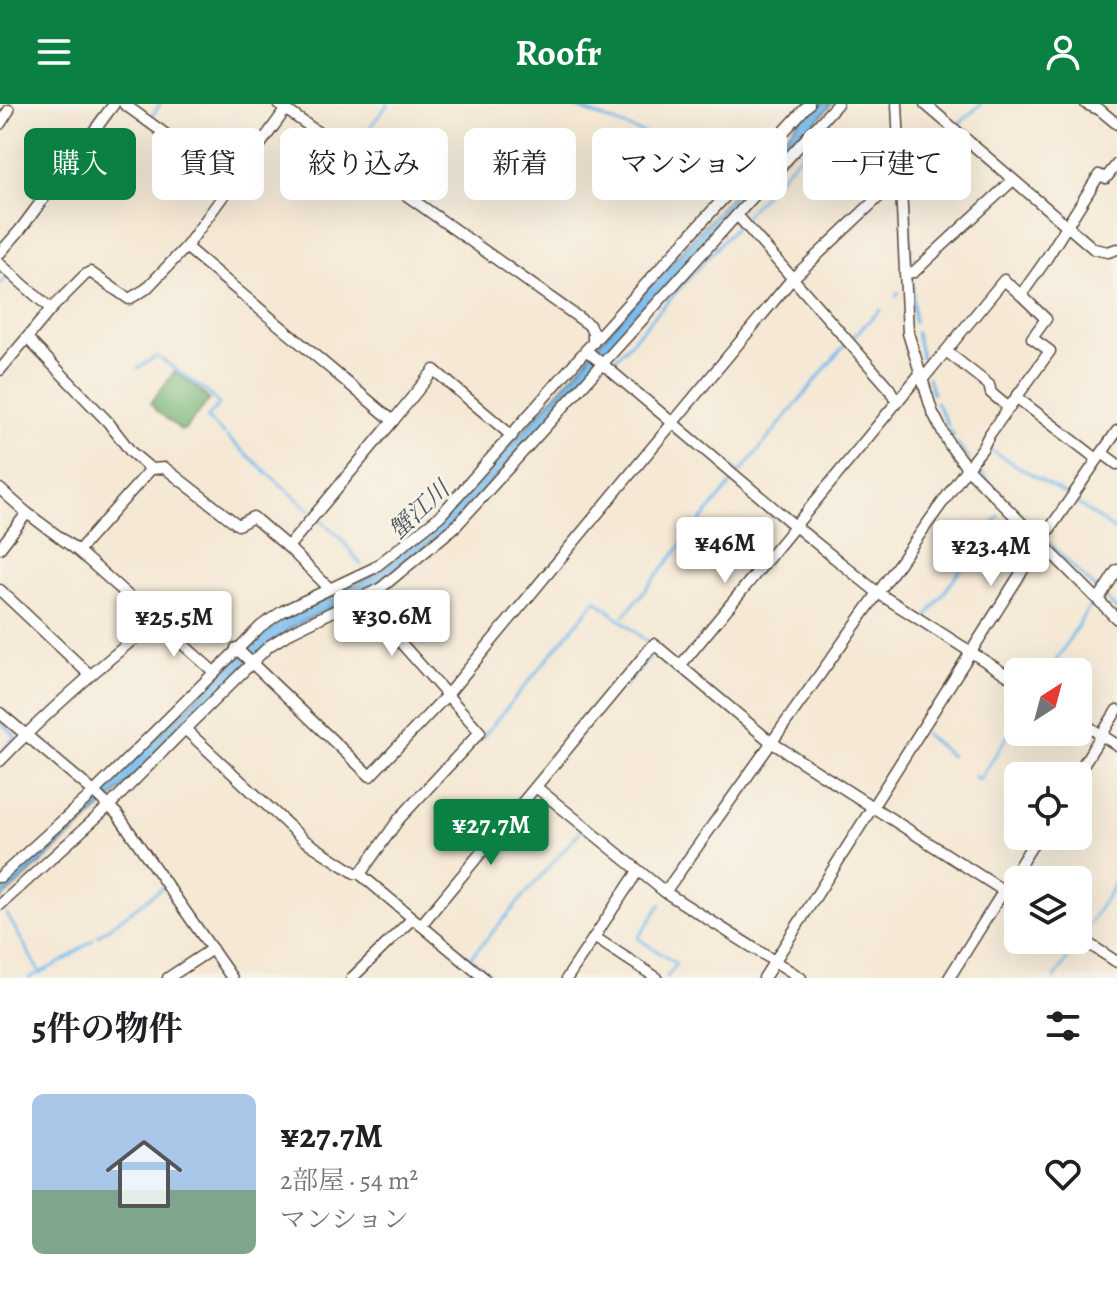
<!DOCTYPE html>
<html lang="ja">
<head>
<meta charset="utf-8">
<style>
	:root { --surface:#fff; --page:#f6f6f6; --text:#202124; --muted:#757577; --accent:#0b8043 }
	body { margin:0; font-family:Alegreya,"Noto Serif JP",serif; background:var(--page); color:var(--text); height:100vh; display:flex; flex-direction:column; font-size:30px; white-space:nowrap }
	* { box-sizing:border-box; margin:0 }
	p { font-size:26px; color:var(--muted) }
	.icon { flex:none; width:44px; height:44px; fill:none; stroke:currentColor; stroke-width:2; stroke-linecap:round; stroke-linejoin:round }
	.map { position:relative; height:874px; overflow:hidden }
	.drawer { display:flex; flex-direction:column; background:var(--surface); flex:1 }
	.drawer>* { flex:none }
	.guide { position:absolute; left:24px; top:24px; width:1070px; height:72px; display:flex; gap:16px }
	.needle { width:52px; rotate:36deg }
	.tools { position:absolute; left:1004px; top:554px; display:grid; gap:16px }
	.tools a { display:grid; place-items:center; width:88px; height:88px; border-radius:12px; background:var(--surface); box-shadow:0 8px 32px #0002; font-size:40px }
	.price { position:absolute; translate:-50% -68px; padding:0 18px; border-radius:8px; background:#fff; color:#222; font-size:26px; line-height:52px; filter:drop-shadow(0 2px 4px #0008) }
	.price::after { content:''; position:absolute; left:50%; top:48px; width:24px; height:18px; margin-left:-12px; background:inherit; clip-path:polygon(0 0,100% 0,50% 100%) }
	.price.on { background:var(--accent); color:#fff }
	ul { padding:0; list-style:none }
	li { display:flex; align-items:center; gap:24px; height:200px; padding:0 32px }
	li span { display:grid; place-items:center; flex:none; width:224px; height:160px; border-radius:12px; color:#555 }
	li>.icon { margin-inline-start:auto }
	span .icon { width:96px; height:96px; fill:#fffc; stroke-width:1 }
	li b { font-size:34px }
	h2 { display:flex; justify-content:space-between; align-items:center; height:96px; padding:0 32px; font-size:34px }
	.tag { padding:0 28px; border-radius:12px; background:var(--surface); box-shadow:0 8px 32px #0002; font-size:28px; line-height:72px }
	.tag.on { background:var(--accent); color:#fff }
	header { display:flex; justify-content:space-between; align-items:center; height:104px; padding:0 32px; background:var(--accent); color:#fff; font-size:36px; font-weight:600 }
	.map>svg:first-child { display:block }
</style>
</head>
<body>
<header><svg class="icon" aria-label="menu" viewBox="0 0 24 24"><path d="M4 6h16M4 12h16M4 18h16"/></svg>Roofr<svg class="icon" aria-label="person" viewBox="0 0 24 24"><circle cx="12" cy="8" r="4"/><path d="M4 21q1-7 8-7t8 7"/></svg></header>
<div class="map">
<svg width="1117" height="874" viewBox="0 0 1117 874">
	<rect width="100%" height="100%" fill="#f7f3e8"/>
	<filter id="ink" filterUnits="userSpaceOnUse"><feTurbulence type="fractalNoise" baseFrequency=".0125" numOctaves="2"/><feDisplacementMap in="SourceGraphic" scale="16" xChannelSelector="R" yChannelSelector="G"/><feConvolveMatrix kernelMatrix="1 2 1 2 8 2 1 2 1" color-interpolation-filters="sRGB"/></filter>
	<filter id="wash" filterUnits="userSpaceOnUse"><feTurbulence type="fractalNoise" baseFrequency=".006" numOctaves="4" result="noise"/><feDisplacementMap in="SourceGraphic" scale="32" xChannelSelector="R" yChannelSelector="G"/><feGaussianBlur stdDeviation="1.8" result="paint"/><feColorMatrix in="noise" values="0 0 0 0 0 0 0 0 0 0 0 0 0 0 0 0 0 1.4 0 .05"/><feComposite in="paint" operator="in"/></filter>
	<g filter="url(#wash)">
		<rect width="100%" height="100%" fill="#f5e8d4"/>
		<path fill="#75b475" stroke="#586f4a" stroke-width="2" d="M175 267 202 288 209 296 185 325 181 326 157 307 151 299Z"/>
		<path fill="#78bcee" stroke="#5a7386" stroke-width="2" d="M814 0H832L453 421 378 480 289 525 109 697 0 796V780L95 695 259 530 284 514 372 472 444 415 587 256 592 246Z"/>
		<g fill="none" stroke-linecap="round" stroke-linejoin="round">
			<g stroke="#78bcee" stroke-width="3">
				<path d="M567 0 666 38 674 27 749 53"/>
				<path d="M151 14 160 0"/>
				<path d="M957 22 981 0"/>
				<path d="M351 48 388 0"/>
				<path d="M745 112 831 17"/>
				<path d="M909 118 907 66 950 28"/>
				<path d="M910 125 911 162"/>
				<path d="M912 175 914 218"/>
				<path d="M0 180 8 172 9 173"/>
				<path d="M896 192 899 188"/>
				<path d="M916 229 925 266"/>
				<path d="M851 235 880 206"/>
				<path d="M611 262 610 261 738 120"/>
				<path d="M138 264 157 252 206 287 219 300 207 315 224 330"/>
				<path d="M928 274 933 290"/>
				<path d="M936 298 948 321"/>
				<path d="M950 326 954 332"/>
				<path d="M227 333 313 409"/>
				<path d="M957 339 969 355"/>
				<path d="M989 345 1066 391"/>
				<path d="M730 361 740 369 846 239"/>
				<path d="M975 362 997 387 1037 427"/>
				<path d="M1074 397 1117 428"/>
				<path d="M317 413 340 433 361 461"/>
				<path d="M1049 439 1097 486"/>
				<path d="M1105 493 1117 506"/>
				<path d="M624 512 734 376"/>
				<path d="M926 514 999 412"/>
				<path d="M1049 568 1091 500"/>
				<path d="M625 582 654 549"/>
				<path d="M0 618 16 632 0 650"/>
				<path d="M34 630 70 660 82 667"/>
				<path d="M925 630 951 652"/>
				<path d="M482 634 596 496 650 540"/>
				<path d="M974 672 979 676 1018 616"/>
				<path d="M396 728 369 768 420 813"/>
				<path d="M661 800 638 834 676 860 667 873"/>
				<path d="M7 810 40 869"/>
				<path d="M428 820 494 874"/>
				<path d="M1083 831 1117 776"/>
				<path d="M98 832 163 783"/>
				<path d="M470 854 582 725"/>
				<path d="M29 874 65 856 93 836"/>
				<path d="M1055 874 1078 838"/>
			</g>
		</g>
	</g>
	<g filter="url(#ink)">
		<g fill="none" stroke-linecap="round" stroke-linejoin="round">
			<defs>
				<g id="street">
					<path d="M124 0 233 79"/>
					<path d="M278 0 589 221 593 229V239"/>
					<path d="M897 0 908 229 932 307 949 340 967 364 1117 515"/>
					<path d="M925 0 1094 145 1108 148 1117 145"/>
					<path d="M1086 0 1100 6 1117 20"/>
					<path d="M0 20 9 6"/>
					<path d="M737 111 889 284 897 298"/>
					<path d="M186 143 393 317 434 266 512 332"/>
					<path d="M0 149 20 126 114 0"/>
					<path d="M0 160 51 205"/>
					<path d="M905 169 914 168 1013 76"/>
					<path d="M27 234 108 318 131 348 151 365 165 364 238 421 253 413 288 443 330 485"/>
					<path d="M586 246 795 422 878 489 1018 578"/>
					<path d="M946 247 989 281 991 289 1009 304"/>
					<path d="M0 266 51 205 85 171 90 168 129 195 146 185 186 143 286 5"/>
					<path d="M922 276 1004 176 1021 191 1043 160 1099 71 1106 74 1117 60"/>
					<path d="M1016 293 1097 355"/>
					<path d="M1102 349 1117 360"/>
					<path d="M0 385 27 409 78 447 214 568"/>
					<path d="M288 443 393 317"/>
					<path d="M0 444 27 409"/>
					<path d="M78 447 151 365"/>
					<path d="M0 486 90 571"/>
					<path d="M361 494 480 628 399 715 360 770 484 874"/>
					<path d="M1098 496 1117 466"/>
					<path d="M236 544 370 672 447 591 792 175 885 87 901 80"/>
					<path d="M680 562 920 270"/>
					<path d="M0 609 94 688 118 711 232 874"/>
					<path d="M1078 616 1117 641"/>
					<path d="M0 657C49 606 102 560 156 517"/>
					<path d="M1076 672 1117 606"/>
					<path d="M536 683 665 788 801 874"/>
					<path d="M360 770 355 769 304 736 185 625 269 542 291 528 381 484 456 422 837 0"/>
					<path d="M0 773 94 688 261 522 283 507 374 464 440 412 586 246 809 0"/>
					<path d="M665 788 967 364 982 345 989 331 1050 247 1032 234 1046 215 1021 191"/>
					<path d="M0 801 108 703 185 625"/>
					<path d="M421 821 654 540 771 638 1018 796"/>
					<path d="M594 833 657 874"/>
					<path d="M1078 833 1117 858"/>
					<path d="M168 874 212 845"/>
					<path d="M352 874 412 815"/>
					<path d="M567 874 638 767"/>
					<path d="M764 874 1040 439 1117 327"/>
					<path d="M949 874 1038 732"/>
				</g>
			</defs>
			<use href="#street" stroke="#574639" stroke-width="13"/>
			<use href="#street" stroke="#fff" stroke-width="10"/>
		</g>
	</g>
	<g text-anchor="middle" stroke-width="6" stroke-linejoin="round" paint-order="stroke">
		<g font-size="24" font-style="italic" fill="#4d565c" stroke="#f7f3e8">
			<text transform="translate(419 406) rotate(-43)" y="8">蟹江川</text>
		</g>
	</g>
</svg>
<div class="tools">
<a><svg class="needle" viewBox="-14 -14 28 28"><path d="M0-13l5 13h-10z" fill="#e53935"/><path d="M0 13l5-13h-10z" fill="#757577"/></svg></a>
<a><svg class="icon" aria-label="locate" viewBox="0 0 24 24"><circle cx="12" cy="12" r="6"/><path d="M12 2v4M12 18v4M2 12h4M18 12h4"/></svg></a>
<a><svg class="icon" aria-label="layers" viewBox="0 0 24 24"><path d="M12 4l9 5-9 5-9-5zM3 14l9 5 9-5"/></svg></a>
</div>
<b class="price" style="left:725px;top:481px">¥46M</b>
<b class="price" style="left:991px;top:484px">¥23.4M</b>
<b class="price" style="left:392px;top:554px">¥30.6M</b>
<b class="price" style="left:174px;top:555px">¥25.5M</b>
<b class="price on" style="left:491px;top:763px">¥27.7M</b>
<div class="guide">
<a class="tag on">購入</a>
<a class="tag">賃貸</a>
<a class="tag">絞り込み</a>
<a class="tag">新着</a>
<a class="tag">マンション</a>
<a class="tag">一戸建て</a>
</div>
</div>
<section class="drawer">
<h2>5件の物件<svg class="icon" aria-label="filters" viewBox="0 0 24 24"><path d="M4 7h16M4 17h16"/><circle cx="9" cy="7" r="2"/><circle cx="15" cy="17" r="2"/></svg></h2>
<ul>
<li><span style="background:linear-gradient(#a9c7e8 60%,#7fa58c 0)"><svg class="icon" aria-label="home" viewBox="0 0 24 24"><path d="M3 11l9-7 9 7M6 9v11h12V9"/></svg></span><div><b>¥27.7M</b><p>2部屋 · 54 m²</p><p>マンション</p></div><svg class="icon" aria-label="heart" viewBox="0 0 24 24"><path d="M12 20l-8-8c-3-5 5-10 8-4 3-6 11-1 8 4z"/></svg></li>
</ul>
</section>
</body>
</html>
